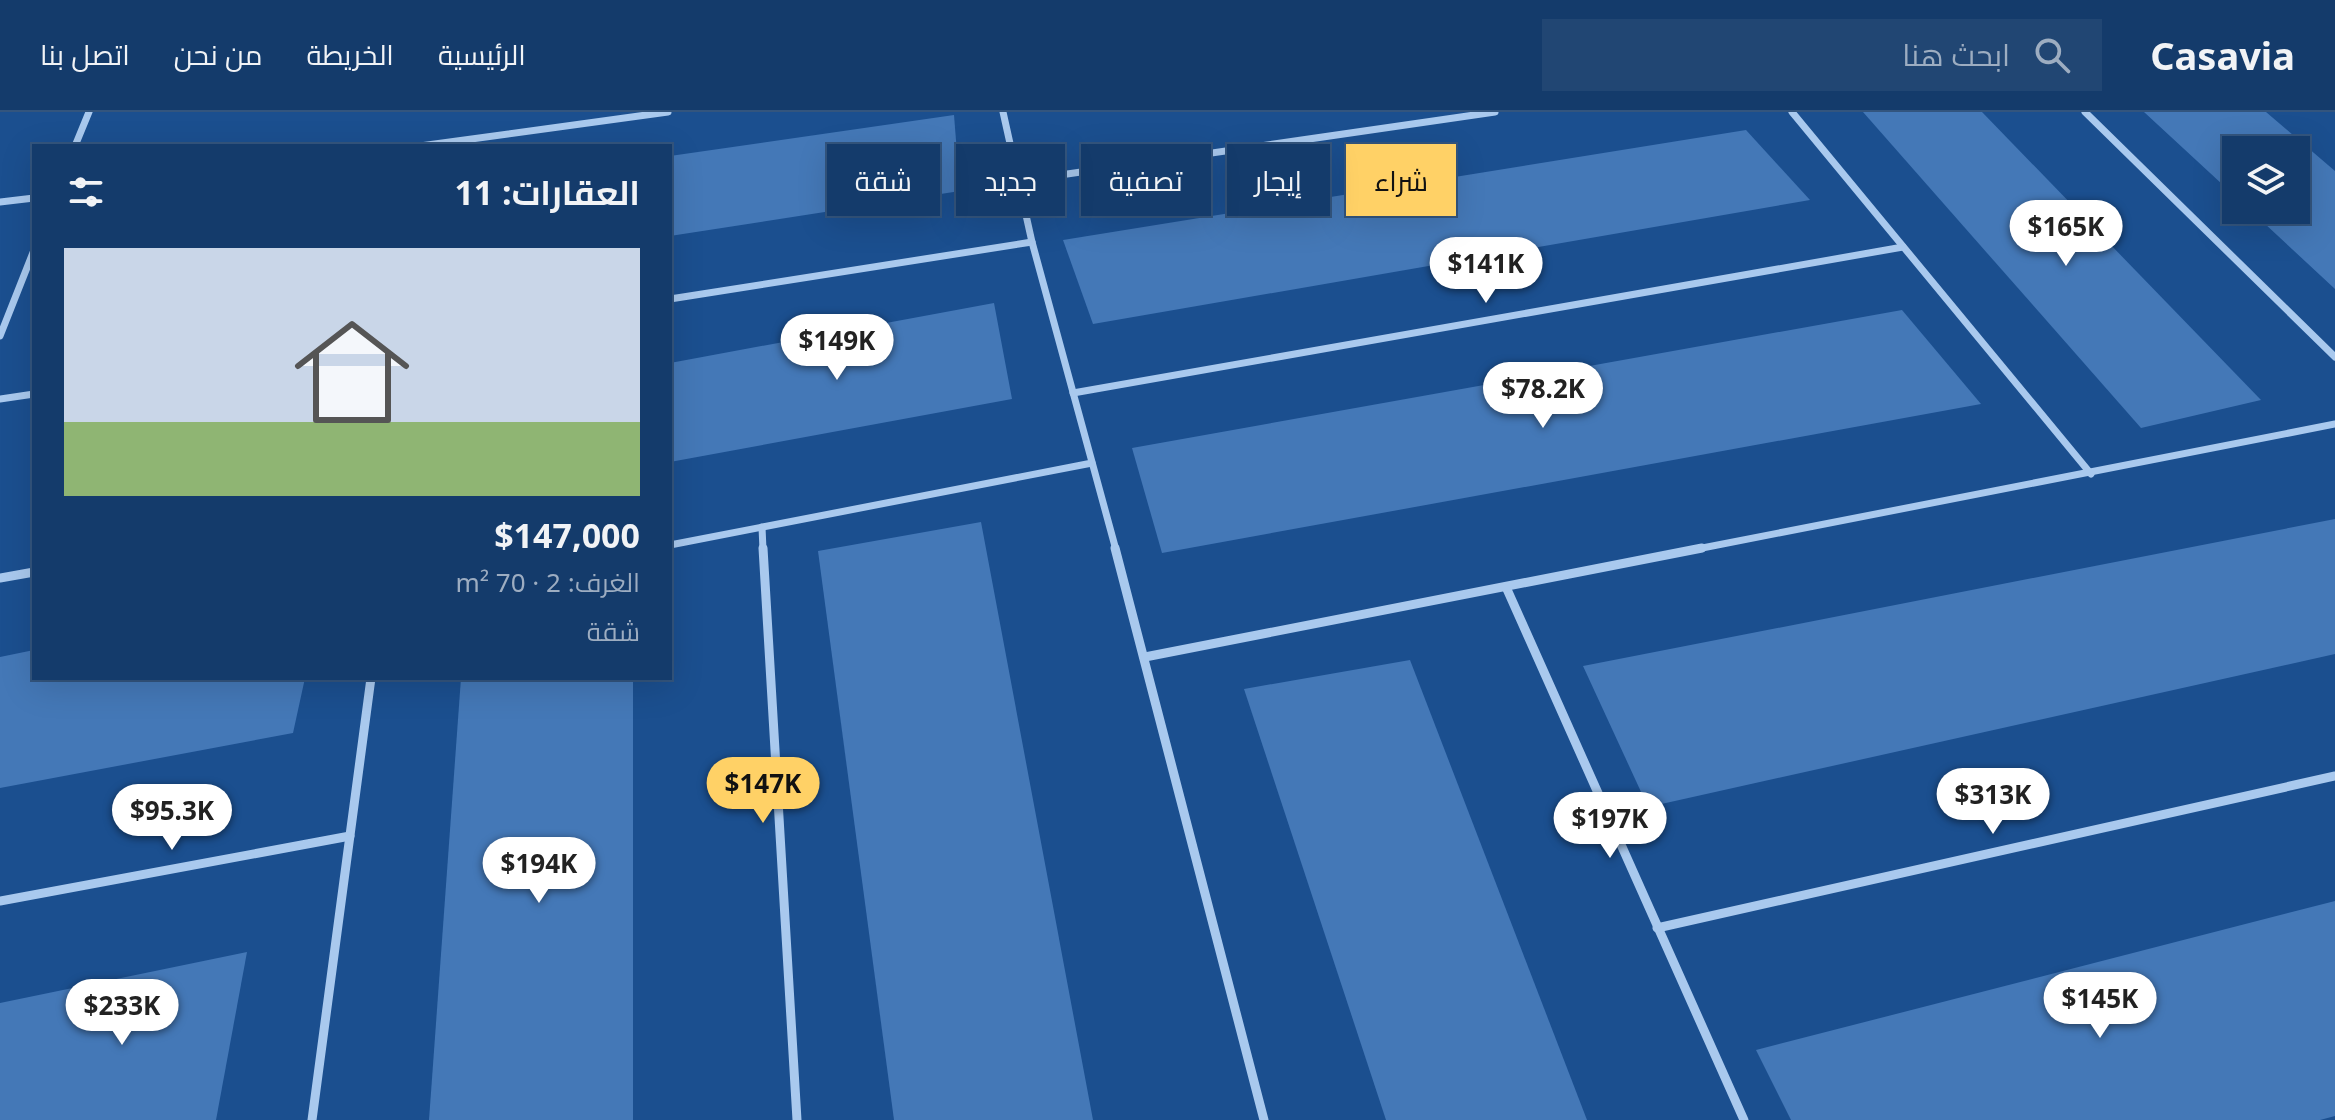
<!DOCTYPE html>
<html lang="ar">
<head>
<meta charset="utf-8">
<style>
	:root { --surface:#143b6b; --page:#214673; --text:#f1f3f6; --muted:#9dadc1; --line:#33557e; --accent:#ffd166 }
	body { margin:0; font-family:"Noto Sans",Cairo,sans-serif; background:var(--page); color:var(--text); direction:rtl; height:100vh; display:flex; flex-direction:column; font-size:30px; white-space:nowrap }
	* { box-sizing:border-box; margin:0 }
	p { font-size:26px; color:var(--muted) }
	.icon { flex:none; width:44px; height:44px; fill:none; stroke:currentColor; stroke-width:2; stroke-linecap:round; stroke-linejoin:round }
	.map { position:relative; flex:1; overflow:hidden; direction:ltr }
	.details { position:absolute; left:32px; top:32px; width:640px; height:536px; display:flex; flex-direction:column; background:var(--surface); border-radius:0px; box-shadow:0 8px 32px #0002,0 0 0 2px var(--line); direction:rtl }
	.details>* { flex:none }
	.banner { position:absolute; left:696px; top:32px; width:760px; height:72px; direction:rtl; display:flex; gap:16px }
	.fabs { position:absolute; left:2222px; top:24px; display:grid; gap:16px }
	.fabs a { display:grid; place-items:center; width:88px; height:88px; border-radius:0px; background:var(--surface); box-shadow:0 8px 32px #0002,0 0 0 2px var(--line); font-size:40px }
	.price { position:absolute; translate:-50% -68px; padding:0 18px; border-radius:28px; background:#fff; color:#222; font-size:26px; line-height:52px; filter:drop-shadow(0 2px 4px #0008) }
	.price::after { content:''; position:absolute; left:50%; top:48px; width:24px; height:18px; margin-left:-12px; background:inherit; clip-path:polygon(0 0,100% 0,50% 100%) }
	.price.selected { background:var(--accent); color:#111 }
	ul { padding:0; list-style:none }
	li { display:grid; align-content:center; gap:16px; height:424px; padding:0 32px }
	li span { display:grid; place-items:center; height:248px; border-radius:0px; color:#555 }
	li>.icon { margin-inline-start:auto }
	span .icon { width:144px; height:144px; fill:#fffc; stroke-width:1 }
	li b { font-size:34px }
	h2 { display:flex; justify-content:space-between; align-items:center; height:96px; padding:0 32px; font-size:34px }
	.chip { padding:0 28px; border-radius:0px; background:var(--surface); box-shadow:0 8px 32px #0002,0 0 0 2px var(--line); font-size:28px; line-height:72px }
	.chip.selected { background:var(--accent); color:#111 }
	header { display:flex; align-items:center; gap:48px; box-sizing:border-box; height:112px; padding:0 40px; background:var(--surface); border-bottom:2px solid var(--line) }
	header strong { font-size:38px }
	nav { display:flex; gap:44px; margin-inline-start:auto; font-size:28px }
	.search { width:560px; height:72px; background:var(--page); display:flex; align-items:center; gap:20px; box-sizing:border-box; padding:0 28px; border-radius:0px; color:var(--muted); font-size:30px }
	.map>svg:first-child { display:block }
</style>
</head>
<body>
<header>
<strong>Casavia</strong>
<div class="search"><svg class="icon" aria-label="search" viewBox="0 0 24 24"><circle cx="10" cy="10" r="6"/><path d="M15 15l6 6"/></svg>ابحث هنا</div>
<nav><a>الرئيسية</a><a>الخريطة</a><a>من نحن</a><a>اتصل بنا</a></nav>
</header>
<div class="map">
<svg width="2335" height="1008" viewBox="0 0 2335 1008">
	<rect width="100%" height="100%" fill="#1b4f8f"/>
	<g fill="#4478b7">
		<path d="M1863 0H1982L2261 288 2141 316Z"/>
		<path d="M2144 0H2266L2335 59V177L2250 98H2296V38H2236V85Z"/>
		<path d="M954 3 960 79 670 124V44Z"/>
		<path d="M1746 18 1810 88 1093 212 1063 128Z"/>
		<path d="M994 191 1012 287 670 350V251Z"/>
		<path d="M1902 198 1981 292 1162 441 1132 336Z"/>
		<path d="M2335 407V542L1648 695 1583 554Z"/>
		<path d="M981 410 1093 1008H894L818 439Z"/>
		<path d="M34 538V566H305L293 621 0 676V545Z"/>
		<path d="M1410 548 1587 1008H1386L1244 577Z"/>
		<path d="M461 566H633V1008H429Z"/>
		<path d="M2335 789V1004L2320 1008H1791L1756 938Z"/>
		<path d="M247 840 216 1008H0V891Z"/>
	</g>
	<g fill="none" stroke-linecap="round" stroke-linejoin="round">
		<g stroke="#a9c9ee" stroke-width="7">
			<path d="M1003 0 1032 130 1116 438"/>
			<path d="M1792 0 2091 362"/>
			<path d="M2085 0 2335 245"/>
			<path d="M75 34 89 0"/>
			<path d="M420 34 668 0"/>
			<path d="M1019 69 1495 0"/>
			<path d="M0 90 34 86"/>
			<path d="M670 187 1032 130"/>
			<path d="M0 224 34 138"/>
			<path d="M1073 281 1903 135"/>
			<path d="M0 287 34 282"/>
			<path d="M762 415 763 438"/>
			<path d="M670 433 1092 351"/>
			<path d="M1692 438 2335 312"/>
		</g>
		<g stroke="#a9c9ee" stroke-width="9">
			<path d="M763 436 797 1008"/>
			<path d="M1115 436 1264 1008"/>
			<path d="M0 466 34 460"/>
			<path d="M1506 475 1744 1008"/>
			<path d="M1145 545 1702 436"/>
			<path d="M0 789 350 724"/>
			<path d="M1657 816 2335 664"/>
			<path d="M312 1008 371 566"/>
		</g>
	</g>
</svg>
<div class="fabs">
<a><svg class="icon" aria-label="layers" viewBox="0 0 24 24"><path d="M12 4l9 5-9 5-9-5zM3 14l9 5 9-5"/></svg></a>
</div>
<b class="price" style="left:2066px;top:156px">$165K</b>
<b class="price" style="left:1486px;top:193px">$141K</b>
<b class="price" style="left:837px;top:270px">$149K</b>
<b class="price" style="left:1543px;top:318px">$78.2K</b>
<b class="price selected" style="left:763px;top:713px">$147K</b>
<b class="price" style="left:1993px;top:724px">$313K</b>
<b class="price" style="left:172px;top:740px">$95.3K</b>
<b class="price" style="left:1610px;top:748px">$197K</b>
<b class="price" style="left:539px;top:793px">$194K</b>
<b class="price" style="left:2100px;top:928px">$145K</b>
<b class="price" style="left:122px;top:935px">$233K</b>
<div class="banner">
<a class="chip selected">شراء</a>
<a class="chip">إيجار</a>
<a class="chip">تصفية</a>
<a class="chip">جديد</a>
<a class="chip">شقة</a>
</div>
<section class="details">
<h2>العقارات: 11<svg class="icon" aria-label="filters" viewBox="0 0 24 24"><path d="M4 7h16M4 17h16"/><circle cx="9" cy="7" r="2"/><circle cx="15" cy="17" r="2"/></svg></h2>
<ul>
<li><span style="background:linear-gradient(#c9d6e8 70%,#8fb573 0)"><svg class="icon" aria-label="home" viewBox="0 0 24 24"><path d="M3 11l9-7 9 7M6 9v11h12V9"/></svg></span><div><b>$147,000</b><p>الغرف: 2 · 70 m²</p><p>شقة</p></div></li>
</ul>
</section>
</div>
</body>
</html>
